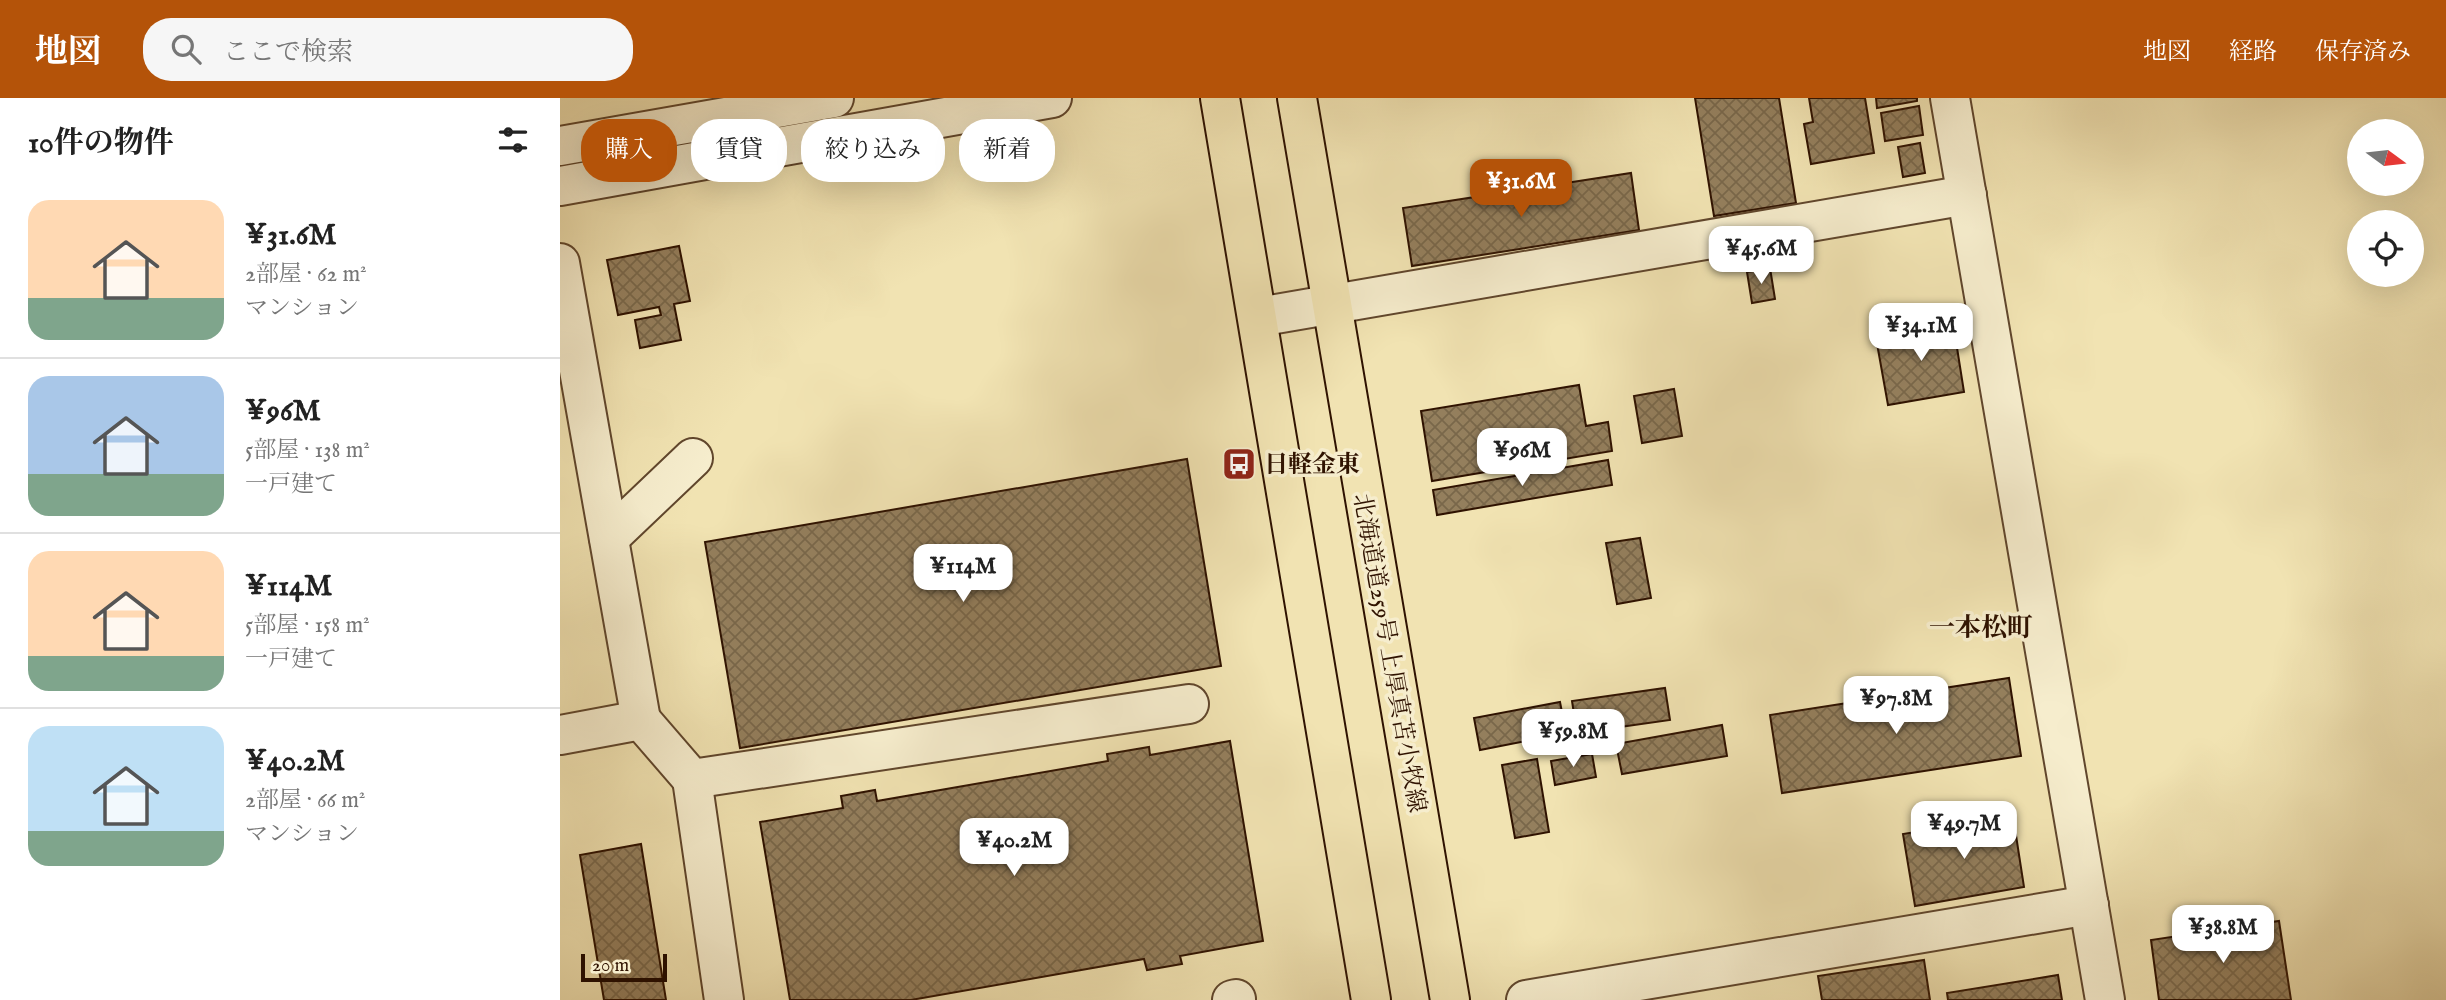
<!DOCTYPE html>
<html lang="ja">
<head>
<meta charset="utf-8">
<style>
	:root { --surface:#fff; --page:#f6f6f6; --text:#222; --muted:#767676; --line:#e0e0e0; --accent:#b45309 }
	body { margin:0; font-family:"IM FELL English","Noto Serif JP",serif; background:var(--page); color:var(--text); height:100vh; display:flex; flex-direction:column; font-size:26px; white-space:nowrap }
	* { box-sizing:border-box; margin:0 }
	p { font-size:23px; color:var(--muted) }
	.icon { flex:none; width:38px; height:38px; fill:none; stroke:currentColor; stroke-width:2; stroke-linecap:round; stroke-linejoin:round }
	.map { position:relative; flex:1; overflow:hidden }
	.side { display:flex; flex-direction:column; background:var(--surface); width:560px }
	.side>* { flex:none }
	.banner { position:absolute; left:21px; top:21px; width:665px; height:63px; display:flex; gap:14px }
	.needle { width:46px; rotate:105deg }
	.fabs { position:absolute; left:1787px; top:21px; display:grid; gap:14px }
	.fabs a { display:grid; place-items:center; width:77px; height:77px; border-radius:50%; background:var(--surface); box-shadow:0 7px 28px #0002; font-size:35px }
	.scale { position:absolute; left:21px; bottom:18px; width:86px; box-sizing:border-box; padding-left:7px; border:4px solid #2f1200; border-top:0; font-size:19px; line-height:24px; white-space:nowrap; color:#2f1200; -webkit-text-stroke:5px #f6edcd; paint-order:stroke }
	.price { position:absolute; translate:-50% -60px; padding:0 16px; border-radius:14px; background:#fff; color:#222; font-size:23px; line-height:46px; filter:drop-shadow(0 2px 4px #0008) }
	.price::after { content:''; position:absolute; left:50%; top:42px; width:21px; height:16px; margin-left:-10px; background:inherit; clip-path:polygon(0 0,100% 0,50% 100%) }
	.price.active { background:var(--accent); color:#fff }
	ul { padding:0; list-style:none }
	li { display:flex; align-items:center; gap:21px; height:175px; padding:0 28px }
	li+li { border-top:2px solid var(--line) }
	li span { display:grid; place-items:center; flex:none; width:196px; height:140px; border-radius:21px; color:#555 }
	li>.icon { margin-inline-start:auto }
	span .icon { width:84px; height:84px; fill:#fffc; stroke-width:1 }
	li b { font-size:30px }
	h2 { display:flex; justify-content:space-between; align-items:center; height:84px; padding:0 28px; font-size:30px }
	.chip { padding:0 24px; border-radius:28px; background:var(--surface); box-shadow:0 7px 28px #0002; font-size:24px; line-height:63px }
	.chip.active { background:var(--accent); color:#fff }
	header { display:flex; align-items:center; gap:42px; box-sizing:border-box; height:98px; padding:0 35px; background:var(--accent); color:#fff }
	header strong { font-size:33px }
	nav { display:flex; gap:38px; margin-inline-start:auto; font-size:24px }
	.search { width:490px; height:63px; background:var(--page); display:flex; align-items:center; gap:18px; box-sizing:border-box; padding:0 24px; border-radius:28px; color:var(--muted); font-size:26px }
	main { display:flex; flex:1; min-height:0 }
	.map>svg:first-child { display:block }
</style>
</head>
<body>
<header>
<strong>地図</strong>
<div class="search"><svg class="icon" aria-label="search" viewBox="0 0 24 24"><circle cx="10" cy="10" r="6"/><path d="M15 15l6 6"/></svg>ここで検索</div>
<nav><a>地図</a><a>経路</a><a>保存済み</a></nav>
</header>
<main>
<section class="side">
<h2>10件の物件<svg class="icon" aria-label="filters" viewBox="0 0 24 24"><path d="M4 7h16M4 17h16"/><circle cx="9" cy="7" r="2"/><circle cx="15" cy="17" r="2"/></svg></h2>
<ul>
<li><span style="background:linear-gradient(#ffd9b3 70%,#7fa58c 0)"><svg class="icon" aria-label="home" viewBox="0 0 24 24"><path d="M3 11l9-7 9 7M6 9v11h12V9"/></svg></span><div><b>¥31.6M</b><p>2部屋 · 62 m²</p><p>マンション</p></div></li>
<li><span style="background:linear-gradient(#a9c7e8 70%,#7fa58c 0)"><svg class="icon" aria-label="home" viewBox="0 0 24 24"><path d="M3 11l9-7 9 7M6 9v11h12V9"/></svg></span><div><b>¥96M</b><p>5部屋 · 138 m²</p><p>一戸建て</p></div></li>
<li><span style="background:linear-gradient(#ffd9b3 75%,#7fa58c 0)"><svg class="icon" aria-label="home" viewBox="0 0 24 24"><path d="M3 11l9-7 9 7M6 9v11h12V9"/></svg></span><div><b>¥114M</b><p>5部屋 · 158 m²</p><p>一戸建て</p></div></li>
<li><span style="background:linear-gradient(#bfe0f5 75%,#7fa58c 0)"><svg class="icon" aria-label="home" viewBox="0 0 24 24"><path d="M3 11l9-7 9 7M6 9v11h12V9"/></svg></span><div><b>¥40.2M</b><p>2部屋 · 66 m²</p><p>マンション</p></div></li>
</ul>
</section>
<div class="map">
<svg width="1886" height="902" viewBox="0 0 1886 902">
	<defs>
		<pattern id="building-cross-hatch" width="8" height="8" patternUnits="userSpaceOnUse" patternTransform="scale(1.75)"><rect width="8" height="8" fill="#947f5d"/><path d="M0 0l8 8M0 8l8-8" fill="none" stroke="#79674a"/></pattern>
	</defs>
	<rect width="100%" height="100%" fill="#f1e3b2"/>
	<filter id="stains"><feTurbulence type="fractalNoise" baseFrequency=".00286" numOctaves="4"/><feColorMatrix values="0 0 0 0 .2 0 0 0 0 .09 0 0 0 0 .02 0 0 0 .5 -.17"/></filter>
	<radialGradient id="worn" r=".72"><stop offset=".6" stop-color="#630" stop-opacity="0"/><stop offset="1" stop-color="#630" stop-opacity=".3"/></radialGradient>
	<g fill="url(#building-cross-hatch)" stroke="#2f1200" stroke-width="2">
		<path d="M1135 0H1219L1236 105 1154 118Z"/>
		<path d="M1249 0H1305L1314 55 1251 66 1244 26 1253 24Z"/>
		<path d="M1316 0H1357V3L1317 10Z"/>
		<path d="M1359 8 1363 37 1325 43 1321 15Z"/>
		<path d="M1360 45 1365 75 1343 79 1338 49Z"/>
		<path d="M1071 75 1079 132 852 168 843 110Z"/>
		<path d="M119 148 130 203 114 206 121 242 80 250 75 222 101 217 99 209 58 217 47 162Z"/>
		<path d="M1210 170 1215 201 1192 205 1187 174Z"/>
		<path d="M1392 218 1404 294 1328 307 1316 240 1359 233 1358 224Z"/>
		<path d="M1019 287 1026 328 1048 324 1052 353 872 383 861 313Z"/>
		<path d="M1114 291 1122 338 1082 345 1074 298Z"/>
		<path d="M627 361 661 568 180 650 145 444Z"/>
		<path d="M1048 362 1052 387 877 417 873 392Z"/>
		<path d="M1080 440 1091 500 1057 506 1046 445Z"/>
		<path d="M1449 580 1461 658 1222 695 1210 617Z"/>
		<path d="M1105 590 1110 622 1017 635 1012 603Z"/>
		<path d="M1000 604 1006 635 920 652 914 620Z"/>
		<path d="M1162 627 1167 658 1062 676 1056 646Z"/>
		<path d="M670 643 703 843 620 858 622 866 587 872 584 861 351 902H230L200 724 283 710 281 698 315 692 317 703 548 663 547 656 589 649 590 657Z"/>
		<path d="M1032 656 1036 679 995 687 991 663Z"/>
		<path d="M977 661 989 734 955 740 942 667Z"/>
		<path d="M1453 718 1464 789 1355 808 1343 736Z"/>
		<path d="M81 746 106 902H44L20 757Z"/>
		<path d="M1719 823 1731 902H1599L1591 842Z"/>
		<path d="M1364 862 1370 902H1262L1258 878Z"/>
		<path d="M1498 877 1502 902H1388L1387 895Z"/>
	</g>
	<g fill="none" stroke-linecap="round" stroke-linejoin="round">
		<defs>
			<g id="minor">
				<path d="M1390 0 1545 902"/>
				<path d="M0 48 274 0"/>
				<path d="M0 88 492 0"/>
				<path d="M0 165 81 622 0 637"/>
				<path d="M698 219 1407 97"/>
				<path d="M49 440 133 360"/>
				<path d="M81 622 132 681 629 606"/>
				<path d="M132 681 164 902"/>
				<path d="M672 902 676 901"/>
				<path d="M966 902 1529 807"/>
			</g>
			<g id="major">
				<path d="M660 0 811 902"/>
				<path d="M737 0 890 902"/>
			</g>
		</defs>
		<use href="#minor" stroke="#60462c" stroke-width="42"/>
		<use href="#major" stroke="#2f1200" stroke-width="42"/>
		<use href="#minor" stroke="#f6edcd" stroke-width="38"/>
		<use href="#major" stroke="#f1e3b2" stroke-width="38"/>
	</g>
	<defs>
		<symbol id="bus-square" viewBox="-11 -11 22 22"><rect x="-9" y="-9" width="18" height="18" rx="4" fill="#8f2418" stroke="#f6edcd"/><path d="M-5-6H5V4H4V6H2V4H-2V6H-4V4H-5ZM-3.5-4V0h7V-4ZM-3.5 1.2v1.5H-2V1.2ZM2 1.2v1.5H3.5V1.2Z" fill="#fff"/></symbol>
	</defs>
	<g fill-rule="evenodd">
		<use href="#bus-square" x="660" y="347" width="38" height="38"/>
	</g>
	<g text-anchor="middle" stroke-width="7" stroke-linejoin="round" paint-order="stroke">
		<g font-size="24" font-weight="bold" fill="#2f1200" stroke="#f6edcd" text-anchor="start">
			<text x="704" y="374">日軽金東</text>
		</g>
		<g font-size="24" fill="#2f1200" stroke="#f6edcd">
			<text transform="translate(830 555) rotate(80)" y="8">北海道道259号 上厚真苫小牧線</text>
		</g>
		<g font-size="26" font-weight="bold" fill="#2f1200" stroke="#f6edcd">
			<text x="1421" y="538">一本松町</text>
		</g>
	</g>
	<rect width="100%" height="100%" filter="url(#stains)"/>
	<rect width="100%" height="100%" fill="url(#worn)"/>
</svg>
<div class="fabs">
<a><svg class="needle" viewBox="-14 -14 28 28"><path d="M0-13l5 13h-10z" fill="#e53935"/><path d="M0 13l5-13h-10z" fill="#767676"/></svg></a>
<a><svg class="icon" aria-label="locate" viewBox="0 0 24 24"><circle cx="12" cy="12" r="6"/><path d="M12 2v4M12 18v4M2 12h4M18 12h4"/></svg></a>
</div>
<div class="scale">20 m</div>
<b class="price active" style="left:961px;top:121px">¥31.6M</b>
<b class="price" style="left:1201px;top:188px">¥45.6M</b>
<b class="price" style="left:1361px;top:265px">¥34.1M</b>
<b class="price" style="left:962px;top:390px">¥96M</b>
<b class="price" style="left:403px;top:506px">¥114M</b>
<b class="price" style="left:1336px;top:638px">¥97.8M</b>
<b class="price" style="left:1013px;top:671px">¥59.8M</b>
<b class="price" style="left:1404px;top:763px">¥49.7M</b>
<b class="price" style="left:454px;top:780px">¥40.2M</b>
<b class="price" style="left:1663px;top:867px">¥38.8M</b>
<div class="banner">
<a class="chip active">購入</a>
<a class="chip">賃貸</a>
<a class="chip">絞り込み</a>
<a class="chip">新着</a>
</div>
</div>
</main>
</body>
</html>
